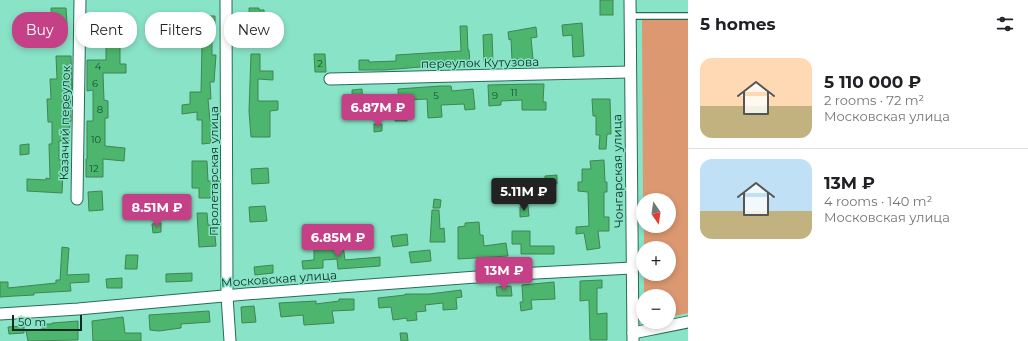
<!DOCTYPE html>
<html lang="en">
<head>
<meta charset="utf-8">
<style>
	:root { --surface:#fff; --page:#f2f2f2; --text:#202124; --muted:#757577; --line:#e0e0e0; --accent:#c54187 }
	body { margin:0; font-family:Montserrat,sans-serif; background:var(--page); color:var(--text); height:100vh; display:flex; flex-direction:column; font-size:15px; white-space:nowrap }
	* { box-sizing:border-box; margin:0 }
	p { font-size:13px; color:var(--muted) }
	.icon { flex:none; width:22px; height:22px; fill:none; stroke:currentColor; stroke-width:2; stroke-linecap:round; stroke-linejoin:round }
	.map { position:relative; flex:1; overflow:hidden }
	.sheet { display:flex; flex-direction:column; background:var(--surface); width:340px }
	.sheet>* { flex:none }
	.top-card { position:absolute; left:12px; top:12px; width:380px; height:36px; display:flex; gap:8px }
	.needle { width:26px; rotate:167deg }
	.tools { position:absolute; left:636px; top:193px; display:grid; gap:8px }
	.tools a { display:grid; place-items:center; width:40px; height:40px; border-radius:50%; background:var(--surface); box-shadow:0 2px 6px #0003; font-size:20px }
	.scale { position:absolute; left:12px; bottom:10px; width:70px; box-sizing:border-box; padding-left:4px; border:2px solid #042d22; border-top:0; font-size:11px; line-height:14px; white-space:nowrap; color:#042d22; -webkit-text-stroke:3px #89e3c6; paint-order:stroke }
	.price { position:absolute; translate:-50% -34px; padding:0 9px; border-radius:4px; background:var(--accent); color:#fff; font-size:13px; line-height:26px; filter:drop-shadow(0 1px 2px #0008) }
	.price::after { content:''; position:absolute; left:50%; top:24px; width:12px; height:9px; margin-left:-6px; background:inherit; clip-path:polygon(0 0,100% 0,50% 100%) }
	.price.current { background:#222; color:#fff }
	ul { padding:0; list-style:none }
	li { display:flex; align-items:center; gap:12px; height:100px; padding:0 12px }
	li+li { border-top:1px solid var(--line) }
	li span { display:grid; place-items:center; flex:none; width:112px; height:80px; border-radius:12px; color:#555 }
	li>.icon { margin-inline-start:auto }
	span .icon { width:48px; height:48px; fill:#fffc; stroke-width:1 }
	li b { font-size:17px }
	h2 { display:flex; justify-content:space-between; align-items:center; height:48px; padding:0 12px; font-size:17px }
	.pill { padding:0 14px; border-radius:16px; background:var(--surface); box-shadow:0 2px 6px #0003; font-size:14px; line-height:36px }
	.pill.current { background:var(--accent); color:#fff }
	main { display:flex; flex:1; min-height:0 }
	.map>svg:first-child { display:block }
</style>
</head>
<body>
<main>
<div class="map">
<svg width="688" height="341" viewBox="0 0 688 341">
	<rect width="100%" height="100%" fill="#89e3c6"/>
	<path fill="#db9871" d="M642 20H688V313L669 317V296H644V274H669V248H644V226H669V200H643Z"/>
	<g fill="#4cb66e" stroke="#438355">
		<rect x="600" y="0" width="13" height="15"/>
		<path d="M51 8H66L67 24 52 25Z"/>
		<path d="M249 8H259V10H264L265 30 250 31Z"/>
		<path d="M198 16H215V26H212V55H216L214 82H210L211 99H208L210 121H213L214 132H210L211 143 202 144V120H197V112L182 114V105L190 104V92H201L202 44H193V33H198Z"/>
		<path d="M113 23H125V38H126L127 45H120V64H126V73H103L104 100 108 101V118H105V146L125 148 124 161 103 159V177H86V159H87V121H93V90L87 91V60H106V46H90L91 25 113 26Z"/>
		<path d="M582 23 584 56 573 57 572 35 563 36 562 25Z"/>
		<path d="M460 26H467L468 50H469L470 64 457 65V64L384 70H359V60H369V62L396 61V55L461 51Z"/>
		<path d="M536 27 537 37 531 38 533 59 512 60 511 39 509 40 508 32Z"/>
		<path d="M492 34 493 62H484L483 35Z"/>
		<path d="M251 54H260V71H273V80L258 79V101H278V110L270 111V137H251L249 111Z"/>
		<path d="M314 54H325L326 72H315Z"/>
		<path d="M56 56H71L72 89H70L71 121H70L69 141H59V160H68V172H63L62 193 27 191V179L46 180V178L50 179 49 144H52V122H48L47 99H51L50 79H57Z"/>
		<path d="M532 84H544L543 102H546V110H522V100L501 101V105L489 106 488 85Z"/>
		<path d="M440 86H451L452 91 473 89 475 109 465 110 464 104 441 105 442 117 428 118 427 99 407 100V121H395V111H399L398 89Z"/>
		<path d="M362 89 363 106 353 107 352 90Z"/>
		<path d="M592 99H610L611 134H607L606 149H599L600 135H596V116H593Z"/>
		<path d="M374 124H382V131L374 132Z"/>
		<path d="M29 144V154L20 155V145Z"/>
		<path d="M604 160 605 182H607V192H604V217H609V231H598L600 248 587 250 584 233 576 234V227L589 226 588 192 578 191V182H582V169H591L590 161Z"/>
		<path d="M192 161H207L208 181H214V198H199V188H192Z"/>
		<path d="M268 168 269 183 252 184 251 169Z"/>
		<path d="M557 175V184H545V176Z"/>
		<path d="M102 191 103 210 89 211 88 192Z"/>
		<path d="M434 199 441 200 440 208H433Z"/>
		<path d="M265 206 267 221 250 222 249 207Z"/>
		<path d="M528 206 529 216 520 217V207Z"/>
		<path d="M432 210H439L440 229 444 228 445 242H430Z"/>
		<path d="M197 213H207L208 225H214L216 246 199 247Z"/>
		<path d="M479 222 480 235H483L484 246 506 243 508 256 458 259V227L465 226V223Z"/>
		<path d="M161 223V232L153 233 152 224Z"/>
		<path d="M512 231H530V246H554V254H521V244H512Z"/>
		<path d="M407 234 408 245 393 247 391 236Z"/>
		<path d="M342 237 345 260 380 257V266L338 269 337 259 323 260V268L303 269 302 261 314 260V249L332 248 331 239Z"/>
		<path d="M62 247 69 248 67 275 89 274V282L70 283 71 291 34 293V295L15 296 0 297V282H8V288L56 283V280H60Z"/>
		<path d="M430 250 431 261 411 263 409 252Z"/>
		<path d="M126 255H138L137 269H125Z"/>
		<path d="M273 265V273L255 275 254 267Z"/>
		<path d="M192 273V281L166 282V274Z"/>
		<path d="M122 278V288H107L106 279Z"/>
		<path d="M602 280V288H597V314L607 313V340H590L589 300 580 301V281Z"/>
		<path d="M554 282 555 299 531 300 532 309 521 311 520 302H523L522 285Z"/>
		<path d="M511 286 512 296H497L496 287Z"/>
		<path d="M461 290 462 297 456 298 457 309 443 310V303L425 305 426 311 416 312 417 320 407 321V318L393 320 391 307 379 308 378 298 405 295V294H429Z"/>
		<path d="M339 299H354V310L332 311 334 323 304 325 303 315 281 317 279 303 316 301V304L339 301Z"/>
		<path d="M254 306 256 322 242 323 241 307Z"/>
		<path d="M209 311 210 322 181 324V328L159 331 150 330 149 315Z"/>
		<path d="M123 317 125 333H141V341H93L92 321Z"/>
		<path d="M78 321V340L28 341 26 331 43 329V324H52V323Z"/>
		<path d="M24 326V333L9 334 8 327Z"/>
		<path d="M400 333H407L408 341H401Z"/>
	</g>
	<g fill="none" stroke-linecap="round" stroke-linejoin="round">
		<defs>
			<path id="lane" d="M630 16H688"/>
			<g id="street">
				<path d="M226 0 227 296 230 341"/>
				<path d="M630 0 633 341"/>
				<path d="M330 79 630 72"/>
				<path d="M77 199 80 0"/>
				<path d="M0 314 78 309 246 294 517 274 632 268"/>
				<path d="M633 333 688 322"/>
			</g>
		</defs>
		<use href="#lane" stroke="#266d59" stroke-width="8"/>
		<use href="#street" stroke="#266d59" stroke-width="13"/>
		<use href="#lane" stroke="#fff" stroke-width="5.5"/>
		<use href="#street" stroke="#fff" stroke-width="11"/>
	</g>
	<g text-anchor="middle" stroke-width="3" stroke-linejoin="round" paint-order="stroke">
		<g font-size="10" fill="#164f35">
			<text x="320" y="67">2</text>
			<text x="98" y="70">4</text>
			<text x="95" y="87">6</text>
			<text x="514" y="96">11</text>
			<text x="436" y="99">5</text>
			<text x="495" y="99">9</text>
			<text x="100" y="113">8</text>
			<text x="96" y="143">10</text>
			<text x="94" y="172">12</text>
		</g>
		<g font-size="12" fill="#042d22" stroke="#89e3c6">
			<text transform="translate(480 63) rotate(-1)" y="4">переулок Кутузова</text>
			<text transform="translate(65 123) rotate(-89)" y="4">Казачий переулок</text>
			<text transform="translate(214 171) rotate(-90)" y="4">Пролетарская улица</text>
			<text transform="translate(618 171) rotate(-91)" y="4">Чонгарская улица</text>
			<text transform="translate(279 279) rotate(-4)" y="4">Московская улица</text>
		</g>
	</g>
</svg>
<div class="tools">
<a><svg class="needle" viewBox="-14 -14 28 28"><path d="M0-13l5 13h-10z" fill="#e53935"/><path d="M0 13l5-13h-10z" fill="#757577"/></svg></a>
<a>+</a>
<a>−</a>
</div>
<div class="scale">50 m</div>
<b class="price" style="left:378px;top:128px">6.87M ₽</b>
<b class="price current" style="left:524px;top:212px">5.11M ₽</b>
<b class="price" style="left:157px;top:228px">8.51M ₽</b>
<b class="price" style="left:338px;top:258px">6.85M ₽</b>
<b class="price" style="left:504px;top:291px">13M ₽</b>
<div class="top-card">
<a class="pill current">Buy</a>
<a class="pill">Rent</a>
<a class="pill">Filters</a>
<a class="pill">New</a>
</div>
</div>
<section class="sheet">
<h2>5 homes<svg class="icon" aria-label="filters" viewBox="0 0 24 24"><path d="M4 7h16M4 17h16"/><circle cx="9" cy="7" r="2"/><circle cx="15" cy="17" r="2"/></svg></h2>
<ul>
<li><span style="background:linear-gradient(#ffd9b3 60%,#c2b280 0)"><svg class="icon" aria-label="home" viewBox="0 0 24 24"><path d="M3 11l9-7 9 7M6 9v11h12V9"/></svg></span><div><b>5 110 000 ₽</b><p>2 rooms · 72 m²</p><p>Московская улица</p></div></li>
<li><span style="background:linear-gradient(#bfe0f5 65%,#c2b280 0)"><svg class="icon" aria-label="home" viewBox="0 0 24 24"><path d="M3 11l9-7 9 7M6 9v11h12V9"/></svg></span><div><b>13M ₽</b><p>4 rooms · 140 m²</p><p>Московская улица</p></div></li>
</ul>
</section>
</main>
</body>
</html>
